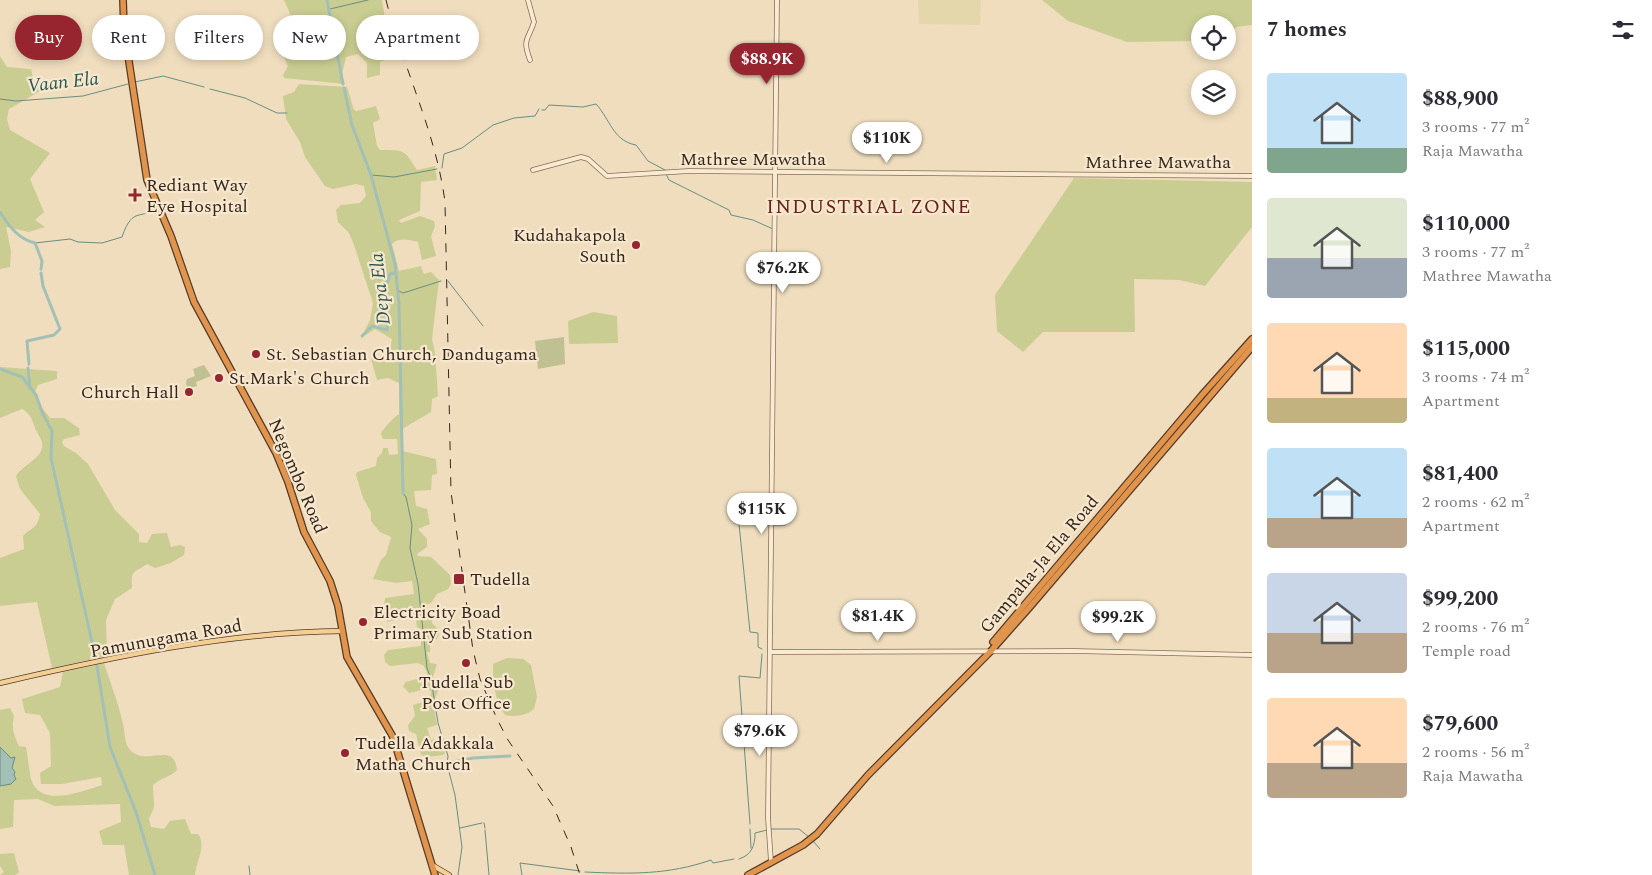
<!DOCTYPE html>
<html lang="en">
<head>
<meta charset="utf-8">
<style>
	:root { --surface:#fff; --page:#f7f7f7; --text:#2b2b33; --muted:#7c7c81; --accent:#97252f }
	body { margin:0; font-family:Spectral,serif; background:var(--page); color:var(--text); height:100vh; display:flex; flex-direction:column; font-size:19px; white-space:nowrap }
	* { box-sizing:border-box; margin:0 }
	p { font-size:16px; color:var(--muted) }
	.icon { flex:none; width:28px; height:28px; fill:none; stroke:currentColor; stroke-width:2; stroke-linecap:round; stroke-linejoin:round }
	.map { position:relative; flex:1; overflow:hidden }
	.details { display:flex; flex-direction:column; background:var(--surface); width:400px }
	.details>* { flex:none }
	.banner { position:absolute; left:15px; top:15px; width:475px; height:45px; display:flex; gap:10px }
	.tools { position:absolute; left:1191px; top:15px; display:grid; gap:10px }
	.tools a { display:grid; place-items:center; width:45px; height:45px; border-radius:50%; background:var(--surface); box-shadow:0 2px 8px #0003; font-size:25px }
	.price { position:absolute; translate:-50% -42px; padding:0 11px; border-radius:18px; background:#fff; color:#222; font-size:16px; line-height:32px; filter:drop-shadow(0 1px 2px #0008) }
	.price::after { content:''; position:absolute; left:50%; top:30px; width:15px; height:11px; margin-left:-8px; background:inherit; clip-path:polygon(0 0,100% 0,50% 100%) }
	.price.selected { background:var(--accent); color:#fff }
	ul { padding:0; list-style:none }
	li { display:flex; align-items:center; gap:15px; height:125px; padding:0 15px }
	li span { display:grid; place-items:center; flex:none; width:140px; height:100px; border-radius:5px; color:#555 }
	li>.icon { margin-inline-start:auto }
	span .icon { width:60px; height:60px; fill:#fffc; stroke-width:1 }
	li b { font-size:21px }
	h2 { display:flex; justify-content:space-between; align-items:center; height:60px; padding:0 15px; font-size:21px }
	.tag { padding:0 18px; border-radius:22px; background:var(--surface); box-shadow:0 2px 8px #0003; font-size:18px; line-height:45px }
	.tag.selected { background:var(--accent); color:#fff }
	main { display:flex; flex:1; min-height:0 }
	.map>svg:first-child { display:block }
</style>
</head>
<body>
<main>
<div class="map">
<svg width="1252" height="875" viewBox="0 0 1252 875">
	<rect width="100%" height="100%" fill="#efddbe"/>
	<path fill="#e4d7ac" d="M918 0H981L980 25 919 24Z"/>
	<g fill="#cacd92">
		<path d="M284 0H382L385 18 380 31 375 34 373 51H387L388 59 380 62V75L367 78V63L358 54 346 57 342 74 345 84 284 78 283 75 288 66 284 57C290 27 300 33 284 0Z"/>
		<path d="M1042 0H1252V25L1236 27 1228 36V24H1200V41L1127 42 1068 21Z"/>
		<path d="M0 56 7 67 31 69 35 86 42 90 9 109 7 119 10 130 50 153 30 179 44 212 35 220 45 227 29 232 6 227 11 251 10 267 0 269Z"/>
		<path d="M299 84 347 87 354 110 357 111 376 106 380 119 373 123 377 146 380 150C406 150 404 150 417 170L435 166 437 180 421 182 420 211 399 220 401 223 420 216 434 221 435 226 431 236 436 256 422 260 418 242C408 240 400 237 392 244L399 271 421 266 424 274 431 272 439 280 432 339 435 353 438 396 432 399 431 412 402 429V451L436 459 437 474 432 475 431 490 414 491 416 506 427 509 430 524 418 529 427 539V547L417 554 418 556 431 557 450 575 451 584 448 589 437 594 431 603 422 606 423 612 431 614 432 623 440 631 437 639 430 643V652H427L430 663 437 664 433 677 441 681V684L433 703 437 725 427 728 431 740 440 738 445 753 443 755 427 757 421 755 416 734 409 731 408 725 415 716 413 705 430 700 431 691 426 689 409 693 403 686 406 682 428 676 424 666 418 663 390 666 385 662 384 655 388 650 421 646V629L417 627 415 615 387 622 384 607 385 598 414 594 412 581 396 583 373 579 381 560 386 555 391 537 380 532 371 521V512L363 498 356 475 357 472 376 466 377 458 382 453 383 448H388L389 455 398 454 397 439H383L381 434C382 430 395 416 399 414V383L388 378 377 380 371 359 380 358 390 351 392 339 375 329 361 338 370 320 373 303 354 245 349 233 338 222 336 210 341 205 360 203 366 196 364 186 356 184 333 189 325 186 305 157 300 142 286 119 283 96 294 92Z"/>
		<path d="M1074 178 1252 182V227L1205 286 1179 280 1134 279 1135 332H1043L1023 352 997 331 995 295Z"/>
		<path d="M593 312 617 316 618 343 569 344 568 321Z"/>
		<path d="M0 367 57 371V379L38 385 35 392 40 405 50 418H64L79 428 80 435 64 439 62 442 64 446 76 453 88 464 115 510 139 534V542L147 543 152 534 167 533 171 547 180 545 185 547 184 555 171 563 155 568 147 564C133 574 131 569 132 588L115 599 106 620 107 656 52 668 37 602 0 606V558L24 549 23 536C31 527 37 530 40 514L20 489 16 476C23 464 45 458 42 442 41 438 37 433 35 428 32 419 30 413 22 409L0 418Z"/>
		<path d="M507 658 523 659 531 665 537 697 534 709C525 716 516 717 505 715 494 700 493 681 493 664Z"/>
		<path d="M104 663C111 685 120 707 124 729 125 737 125 745 131 751 148 766 174 741 177 770 171 777 160 778 153 785L154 807 149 819 151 827 164 829 170 821 185 819 191 834H198C207 846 196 861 195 875H129L124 845H103L99 831 121 822 120 804 54 806 38 799 14 800 13 827 0 829V710L10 708 14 716C11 727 14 736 19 746L26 747C28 757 29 769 31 779 40 809 83 791 102 785L101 777 62 784H41L40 773 51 766 50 733 40 715 25 713 22 699 60 687 63 672Z"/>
		<path d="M14 853 19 872 15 875H0L4 872 0 866V854Z"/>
	</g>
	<g fill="#bfc192">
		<path d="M564 337 565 364 538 369 535 341Z"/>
		<path d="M204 365 211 376 196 382 197 386 187 389 186 382 187 379 195 376 193 369Z"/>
	</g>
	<path fill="#a2c0b5" stroke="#698e82" d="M0 747 11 758 15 757 12 768 15 772 14 775 16 779 11 784 0 786Z"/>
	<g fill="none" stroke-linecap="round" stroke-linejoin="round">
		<g stroke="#698e82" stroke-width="1">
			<path d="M330 9 368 0"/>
			<path d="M135 82 163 76 204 87"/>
			<path d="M210 89 245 98 277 113H287"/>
			<path d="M0 99 16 101 83 96 128 84"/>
			<path d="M542 110H545L549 105 583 107 596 104C610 119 613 141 636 145L648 161 665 170"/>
			<path d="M442 168 444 154 462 148 493 125 514 118 535 116 539 109"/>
			<path d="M666 174 669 180 729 210 731 215 753 220 773 229"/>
			<path d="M371 175 394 177 437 169"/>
			<path d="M35 243 70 239 78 242 102 243 122 237C133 204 143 222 155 207"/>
			<path d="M448 281 483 326"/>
			<path d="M397 290 403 293 441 281"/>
			<path d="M403 493 406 497 412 525 410 548 418 584 427 668 431 679 438 723 448 756 447 764 455 795 462 847 458 875"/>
			<path d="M774 525H785"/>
			<path d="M762 649 758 647V633L750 632 739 524 769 525"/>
			<path d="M484 823 485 828"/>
			<path d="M750 824 739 676 760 678 762 654"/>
			<path d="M460 828 482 823"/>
			<path d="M750 829 751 848"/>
			<path d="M771 829H799L809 837"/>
			<path d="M485 830 489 875"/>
			<path d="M813 841 820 849"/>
			<path d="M739 859C752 855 755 845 755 833L767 830"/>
			<path d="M249 866 250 875"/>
			<path d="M585 872C630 874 668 875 711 860L713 863 734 859"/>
			<path d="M522 875 520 863 580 871"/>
		</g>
		<g stroke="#a2c0b5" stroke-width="3">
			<path d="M327 0 343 84"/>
			<path d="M344 88 352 125 371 175 395 264 399 304 403 493"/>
			<path d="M0 212C9 226 18 239 35 243L42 261 41 269"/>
			<path d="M362 336 372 326 387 330 389 321 385 316V302L382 298 390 274 395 273"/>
			<path d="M29 364 27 341 54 335 60 329 43 286 41 273"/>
			<path d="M28 368 30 388"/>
			<path d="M0 369 22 377 36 395 42 412 52 431 51 458 96 660"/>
			<path d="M97 666 110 747 136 812 155 875"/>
			<path d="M448 763 473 758 510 756"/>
		</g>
		<defs>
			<g id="minor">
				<path d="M528 0 534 22C528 41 522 38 530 60"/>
				<path d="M533 170 581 157 588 159 607 176 689 171 1252 176"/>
				<path d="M771 652 1074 651 1252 655"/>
				<path d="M771 862 768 818 777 0"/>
			</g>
			<g id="major">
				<path d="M0 683C112 657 228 632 343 631"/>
				<path d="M432 865 449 875"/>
			</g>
			<g id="highway">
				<path d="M123 0 124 29 147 180 171 236 194 302 276 453 288 482 304 532 330 581 338 606 347 657 393 737 435 875"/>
				<path d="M993 642 1202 395 1252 339"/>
				<path d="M748 875 803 845 817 834 868 775 990 652 1029 608 1252 347"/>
			</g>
		</defs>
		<use href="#minor" stroke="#876d57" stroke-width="5.5"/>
		<use href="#major" stroke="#553b2b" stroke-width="6"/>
		<use href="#highway" stroke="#553b2b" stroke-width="8"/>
		<use href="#minor" stroke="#f9ead2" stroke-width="4"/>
		<use href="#major" stroke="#f4cf94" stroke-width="4.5"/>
		<use href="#highway" stroke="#e1944c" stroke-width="5.5"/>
		<path stroke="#36271c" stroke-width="1" stroke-dasharray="9 9" stroke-linecap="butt" d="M386 0C403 68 436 132 445 202L451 492 473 650 480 679 497 719 508 740 553 806 571 847 580 875"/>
	</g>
	<g fill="#97252f" stroke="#f6e7ce" stroke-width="2">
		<path d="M132.5 187.5h5v5h5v5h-5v5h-5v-5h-5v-5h5z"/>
		<circle cx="636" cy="245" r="5"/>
		<circle cx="256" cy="354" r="5"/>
		<circle cx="219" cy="378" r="5"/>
		<circle cx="189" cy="392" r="5"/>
		<rect x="453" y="573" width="12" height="12" rx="2.5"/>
		<circle cx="363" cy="622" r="5"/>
		<circle cx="466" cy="663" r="5"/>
		<circle cx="345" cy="753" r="5"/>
	</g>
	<g text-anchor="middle" stroke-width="4.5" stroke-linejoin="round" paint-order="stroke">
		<g font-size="18" fill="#36271c" stroke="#f6e7ce">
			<text x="753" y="165">Mathree Mawatha</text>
			<text x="1158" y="168">Mathree Mawatha</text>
			<text transform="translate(298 476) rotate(67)" y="6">Negombo Road</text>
			<text transform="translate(1039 564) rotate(-50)" y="6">Gampaha-Ja Ela Road</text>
			<text transform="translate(166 638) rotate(-10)" y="6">Pamunugama Road</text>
		</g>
		<g font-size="18" fill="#36271c" stroke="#f6e7ce" text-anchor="start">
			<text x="146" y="191">Rediant Way<tspan x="146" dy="21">Eye Hospital</tspan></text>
			<text x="626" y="241" text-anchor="end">Kudahakapola<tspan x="626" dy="21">South</tspan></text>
			<text x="266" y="360">St. Sebastian Church, Dandugama</text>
			<text x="229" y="384">St.Mark's Church</text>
			<text x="179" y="398" text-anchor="end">Church Hall</text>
			<text x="470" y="585">Tudella</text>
			<text x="373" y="618">Electricity Boad<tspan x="373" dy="21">Primary Sub Station</tspan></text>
			<text x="466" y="688" text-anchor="middle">Tudella Sub<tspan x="466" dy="21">Post Office</tspan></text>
			<text x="355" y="749">Tudella Adakkala<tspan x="355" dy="21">Matha Church</tspan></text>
		</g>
		<g font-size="19" font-style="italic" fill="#2a5750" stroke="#f6e7ce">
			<text transform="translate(63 81) rotate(-6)" y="7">Vaan Ela</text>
			<text transform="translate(379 289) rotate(-96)" y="7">Depa Ela</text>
		</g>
		<g font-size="20" letter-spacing="1" fill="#64241a" stroke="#f6e7ce">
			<text x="869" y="213">INDUSTRIAL ZONE</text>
		</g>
	</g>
</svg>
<div class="tools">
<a><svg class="icon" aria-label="locate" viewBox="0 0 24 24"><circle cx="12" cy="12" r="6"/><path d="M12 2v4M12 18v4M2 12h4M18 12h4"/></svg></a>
<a><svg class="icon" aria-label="layers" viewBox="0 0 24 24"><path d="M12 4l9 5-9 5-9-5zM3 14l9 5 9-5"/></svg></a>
</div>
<b class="price selected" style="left:767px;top:85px">$88.9K</b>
<b class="price" style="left:887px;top:164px">$110K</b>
<b class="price" style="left:783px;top:294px">$76.2K</b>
<b class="price" style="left:762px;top:535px">$115K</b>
<b class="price" style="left:878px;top:642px">$81.4K</b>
<b class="price" style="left:1118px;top:643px">$99.2K</b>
<b class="price" style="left:760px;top:757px">$79.6K</b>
<div class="banner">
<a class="tag selected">Buy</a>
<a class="tag">Rent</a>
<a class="tag">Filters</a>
<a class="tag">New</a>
<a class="tag">Apartment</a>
</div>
</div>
<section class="details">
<h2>7 homes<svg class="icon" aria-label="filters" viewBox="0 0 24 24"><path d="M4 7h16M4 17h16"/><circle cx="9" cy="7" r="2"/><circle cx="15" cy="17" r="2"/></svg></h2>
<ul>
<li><span style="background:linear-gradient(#bfe0f5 75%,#7fa58c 0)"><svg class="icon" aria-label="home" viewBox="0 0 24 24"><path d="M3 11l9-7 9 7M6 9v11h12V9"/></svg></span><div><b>$88,900</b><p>3 rooms · 77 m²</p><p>Raja Mawatha</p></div></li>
<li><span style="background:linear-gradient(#dfe7d0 60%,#9aa5b1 0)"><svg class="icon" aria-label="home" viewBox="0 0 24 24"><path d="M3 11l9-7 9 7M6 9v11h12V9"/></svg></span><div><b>$110,000</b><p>3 rooms · 77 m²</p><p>Mathree Mawatha</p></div></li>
<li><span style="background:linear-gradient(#ffd9b3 75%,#c2b280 0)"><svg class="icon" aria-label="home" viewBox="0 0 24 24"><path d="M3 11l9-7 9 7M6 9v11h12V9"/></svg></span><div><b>$115,000</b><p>3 rooms · 74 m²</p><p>Apartment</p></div></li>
<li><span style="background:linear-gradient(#bfe0f5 70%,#b9a48a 0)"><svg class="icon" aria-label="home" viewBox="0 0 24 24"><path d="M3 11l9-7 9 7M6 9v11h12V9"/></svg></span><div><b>$81,400</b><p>2 rooms · 62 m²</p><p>Apartment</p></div></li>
<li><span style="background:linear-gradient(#c9d6e8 60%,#b9a48a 0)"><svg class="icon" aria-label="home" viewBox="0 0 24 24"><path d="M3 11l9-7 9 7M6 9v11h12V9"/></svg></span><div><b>$99,200</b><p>2 rooms · 76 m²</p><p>Temple road</p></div></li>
<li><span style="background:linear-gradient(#ffd9b3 65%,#b9a48a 0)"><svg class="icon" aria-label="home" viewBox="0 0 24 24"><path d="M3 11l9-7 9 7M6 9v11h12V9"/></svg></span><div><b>$79,600</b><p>2 rooms · 56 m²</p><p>Raja Mawatha</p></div></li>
</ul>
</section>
</main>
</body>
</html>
